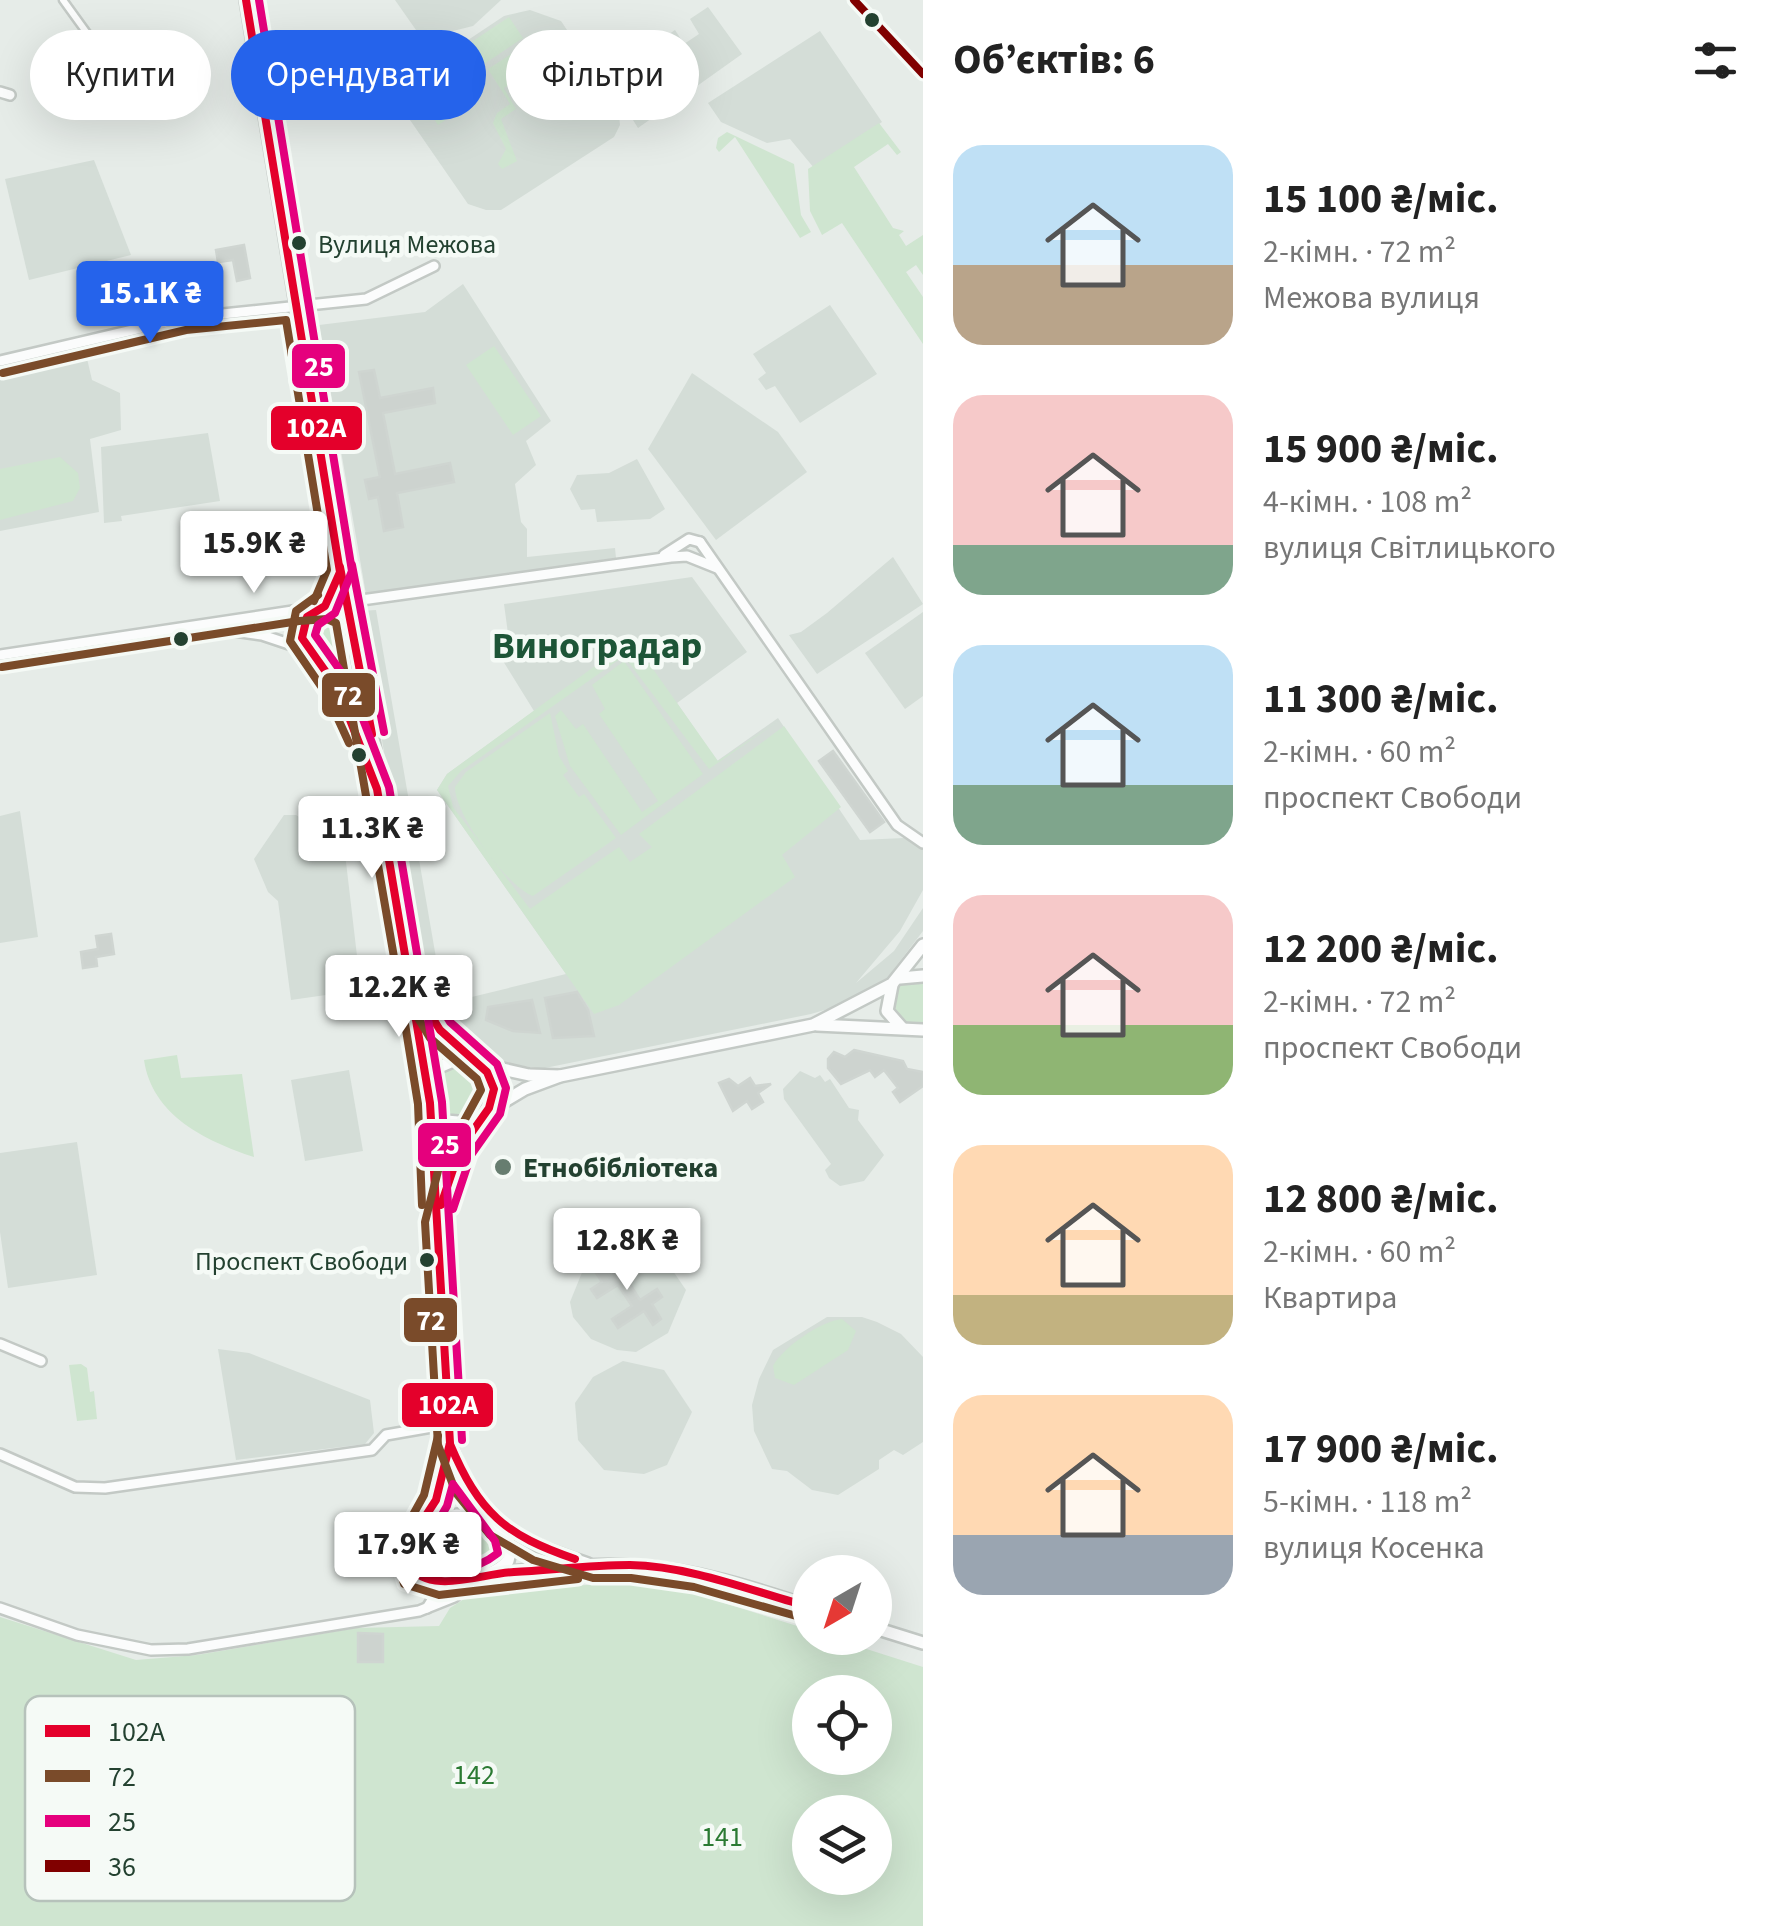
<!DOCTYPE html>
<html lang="uk">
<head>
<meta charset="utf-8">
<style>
	:root { --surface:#fff; --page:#f2f2f2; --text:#222; --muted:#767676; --accent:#2563eb }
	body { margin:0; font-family:"Source Sans 3",sans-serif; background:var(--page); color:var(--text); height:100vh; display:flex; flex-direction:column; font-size:38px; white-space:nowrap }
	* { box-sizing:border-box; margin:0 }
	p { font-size:32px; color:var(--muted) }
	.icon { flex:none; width:55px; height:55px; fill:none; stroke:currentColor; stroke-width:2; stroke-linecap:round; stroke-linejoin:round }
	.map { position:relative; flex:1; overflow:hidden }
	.sheet { display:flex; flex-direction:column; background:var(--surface); width:850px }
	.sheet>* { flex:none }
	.guide { position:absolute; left:30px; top:30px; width:742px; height:90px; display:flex; gap:20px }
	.needle { width:65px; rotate:219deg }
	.buttons { position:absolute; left:792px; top:1555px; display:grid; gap:20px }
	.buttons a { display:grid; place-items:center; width:100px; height:100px; border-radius:50%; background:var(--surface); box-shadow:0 10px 40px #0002; font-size:50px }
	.price { position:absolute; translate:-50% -85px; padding:0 22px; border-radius:10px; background:#fff; color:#222; font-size:32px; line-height:65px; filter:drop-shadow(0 2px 5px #0008) }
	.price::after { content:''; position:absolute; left:50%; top:60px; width:30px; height:22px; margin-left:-15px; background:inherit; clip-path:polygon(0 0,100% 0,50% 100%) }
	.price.selected { background:var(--accent); color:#fff }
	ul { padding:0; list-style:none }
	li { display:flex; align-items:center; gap:30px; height:250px; padding:0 30px }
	li span { display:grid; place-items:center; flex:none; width:280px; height:200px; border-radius:30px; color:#555 }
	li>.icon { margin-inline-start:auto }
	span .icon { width:120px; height:120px; fill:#fffc; stroke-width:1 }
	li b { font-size:42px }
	h2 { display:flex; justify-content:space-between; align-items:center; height:120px; padding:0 30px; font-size:42px }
	.chip { padding:0 35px; border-radius:45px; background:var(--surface); box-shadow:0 10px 40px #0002; font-size:35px; line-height:90px }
	.chip.selected { background:var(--accent); color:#fff }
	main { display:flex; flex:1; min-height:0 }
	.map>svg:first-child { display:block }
</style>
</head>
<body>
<main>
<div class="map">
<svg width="923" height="1926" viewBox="0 0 923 1926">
	<rect width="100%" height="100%" fill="#e6ece8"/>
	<g fill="#d4ddd7">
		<path d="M395 0H501L473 26 429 37 416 30Z"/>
		<path d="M708 7 742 54 638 128 606 77 675 30 684 44 699 34 690 19Z"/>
		<path d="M530 10 561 21 618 106 620 125 614 137 501 210H486L468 204 401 107 380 71 382 59 389 48 408 36 435 43 444 56 504 16Z"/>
		<path d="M820 31 882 122 814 168 790 139 767 143 721 122 708 103Z"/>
		<path d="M81 39 108 78 64 109 37 70Z"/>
		<path d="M94 160 131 255 29 280 5 179Z"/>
		<path d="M463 284 551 421 526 441 536 465 515 484 521 522 527 529V557L615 548 616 558 366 594 319 325 425 312Z"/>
		<path d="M830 305 877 374 800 423 775 386 766 390 758 379 766 373 753 354Z"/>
		<path d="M85 350 92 380 120 393 121 430 90 439 99 512 0 531V371Z"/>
		<path d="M692 373 778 432 807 472 716 540 648 449Z"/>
		<path d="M208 433 220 501 121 516 122 521 104 523 101 447Z"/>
		<path d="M637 459 665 509 650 519 597 522 595 509 581 510 570 489 577 475 609 473Z"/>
		<path d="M893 557 923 604 817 674 789 635 801 632 827 613Z"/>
		<path d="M692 577 747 652 677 703 717 761 778 718 860 840 904 838 923 846V890L900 931 856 983 894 951 923 908V931L887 978 848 1003 811 1014 540 1069 498 1061 476 1048 449 1023 422 975 360 611 376 610 440 981 451 1002 566 974 437 790 447 774 534 711 495 648 509 641 504 604Z"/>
		<path d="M923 612V696L905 709 865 653Z"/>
		<path d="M20 811 38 937 0 943V816Z"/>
		<path d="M284 815H296L344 845 361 990 291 1000 278 901 268 892 254 859Z"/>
		<path d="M349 1070 363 1151 305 1161 291 1080Z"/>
		<path d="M800 1071 815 1078 820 1075 825 1082 830 1079 849 1108 859 1110 858 1120 884 1155 864 1181 840 1186 829 1178 825 1170 831 1164 784 1099 783 1089Z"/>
		<path d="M77 1142 97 1275 8 1288 0 1232V1153Z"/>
		<path d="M615 1245 644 1246 662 1255 686 1290 668 1333 636 1352 617 1350 591 1339 573 1317 570 1302 583 1270Z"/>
		<path d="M827 1317H862L877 1322 901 1334 923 1357V1442L903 1455 894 1450 879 1460V1469L838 1495 812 1490 787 1471 772 1469 754 1431 752 1405 759 1379 773 1350Z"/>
		<path d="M218 1349 249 1353 370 1400 374 1433 365 1444 236 1460Z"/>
		<path d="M623 1361 664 1370 692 1412 667 1465 644 1474 604 1470 578 1440 575 1403 593 1377Z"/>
	</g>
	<g fill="#cfe5d0" fill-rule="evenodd">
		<path d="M509 17 523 38 484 64 470 43Z"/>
		<path d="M525 45 539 66 504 88 516 109 501 119 517 161 502 169 498 164 506 149 493 123 497 113 510 104 488 69Z"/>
		<path d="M427 50 465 107 438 125 400 67Z"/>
		<path d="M879 123 901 152 897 155 888 144 854 167 893 228 904 231 899 235 906 246 923 235V275L916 265 906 272 923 297V344L842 223 822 235 810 211 808 169Z"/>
		<path d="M727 132 794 164 801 215 811 232 800 238 735 137 719 152 716 148 718 138Z"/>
		<path d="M494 346 541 416 513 435 466 365Z"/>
		<path d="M60 457 78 473 80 488 73 501 0 520V469Z"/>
		<circle cx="327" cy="632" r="20"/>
		<path d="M621 647 641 652 718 761 780 720 709 769 624 656 461 771 448 786 453 807 530 909 619 847 630 862 652 847 639 834 784 726 841 807 782 855 795 877 619 1005 594 1014 437 790 447 774Z"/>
		<path d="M624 661 703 774 621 835 570 766 555 716 561 710 576 729 583 724 642 812 658 801 599 714 605 709 592 685Z"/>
		<path d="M550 713 559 756 568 771 563 775 579 797 584 794 616 838 533 896C508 888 454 813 455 787L466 772Z"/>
		<path d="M923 981V1024H907L895 1015 894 993 904 982Z"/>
		<path d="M177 1055 181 1078 242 1074 254 1157C205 1141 152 1115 144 1060Z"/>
		<circle cx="460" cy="1094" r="27"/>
		<path d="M842 1319 856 1331 848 1350 794 1385 775 1378 773 1366C783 1347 821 1321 842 1319Z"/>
		<path d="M81 1364 87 1368 90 1392 94 1391 97 1419 77 1421 69 1365Z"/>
		<path d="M457 1524C483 1524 512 1532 501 1563L433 1576 418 1570 413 1556C420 1537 438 1527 457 1524Z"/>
		<path d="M634 1582 686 1591 810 1630V1638H832L923 1667V1926H0V1617L136 1660 197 1655 356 1628 439 1626 450 1608 475 1592ZM810 1692H875V1758H810ZM810 1812H875V1878H810Z"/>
	</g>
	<g fill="#cdd3cf" stroke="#cfd5d1" stroke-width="2.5">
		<path d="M244 245 250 278 237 281 233 260 218 262 216 250Z"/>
		<path d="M374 370 380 398 433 388 435 403 383 413 395 474 450 463 454 482 397 493 403 527 384 531 378 497 369 499 365 480 380 477 359 372Z"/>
		<path d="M833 751 884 822 870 832 819 761Z"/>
		<path d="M111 934 114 954 96 957 97 966 83 968 81 952 98 949 96 936Z"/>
		<path d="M577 992 588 1010 594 1036 553 1038 545 998Z"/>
		<path d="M532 1000 540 1033 513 1031 486 1020 488 1007Z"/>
		<path d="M854 1050 903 1061 907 1069 923 1072V1086L900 1102 893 1092 898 1088 884 1070 875 1077 870 1070 841 1084 828 1068V1059L834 1052 845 1057Z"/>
		<path d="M750 1078 755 1086 771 1084 758 1093 763 1102 752 1109 747 1101 733 1111 719 1083 729 1079 738 1086Z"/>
		<path d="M636 1259 642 1267 626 1278 640 1300 657 1289 662 1297 652 1304 661 1319 653 1325 644 1311 618 1328 612 1319 632 1306 618 1285 597 1298 591 1289 602 1282 592 1267 601 1261 611 1276Z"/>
		<path d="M358 1633 383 1634V1662H358Z"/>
	</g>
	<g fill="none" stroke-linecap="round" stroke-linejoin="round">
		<defs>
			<path id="pedestrian" d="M63 0 118 76"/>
			<g id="minor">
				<path d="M0 92 10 95"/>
				<path d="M0 361 184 318 366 299 434 266"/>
				<path d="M700 542 897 825 923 843"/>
				<path d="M664 555 689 539 700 542"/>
				<path d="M340 603 671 557 687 556 717 568"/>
				<path d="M205 627 262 635 310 651"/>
				<path d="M0 655 319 607"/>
				<path d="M0 1344 41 1361"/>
				<path d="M0 1454 75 1487 105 1488 372 1450 386 1435 449 1424"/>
				<path d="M424 1582 435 1595 427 1608"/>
				<path d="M0 1608 77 1635 151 1650 188 1649 419 1611 454 1597 473 1580"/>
			</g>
			<g id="tertiary">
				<path d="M246 0 340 572 376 756 377 789"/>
				<path d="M325 606 340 572"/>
				<path d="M350 619 339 609 319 607 304 622 302 638 338 689 377 789 430 1103 446 1121 470 1123C495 1112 500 1088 483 1067L460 1058 437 1068 428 1091"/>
				<path d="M314 655H341L354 637"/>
				<path d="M900 978 923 976"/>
				<path d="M892 985 887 1011 902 1028"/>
				<path d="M415 990 440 1030 469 1058"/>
				<path d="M817 1025 923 1030"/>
				<path d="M480 1064 529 1075 560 1076"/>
				<path d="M490 1110 525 1089 560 1076 813 1025 892 984 923 945"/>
				<path d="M439 1214 451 1171 478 1121"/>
				<path d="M451 1447C481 1526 512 1538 588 1564"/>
				<path d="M457 1515C484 1516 518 1528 508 1561 491 1580 441 1588 418 1579L405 1558C410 1530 431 1520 457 1515Z"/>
				<path d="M417 1533 436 1500 450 1443 430 1105"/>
				<path d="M493 1573C540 1570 588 1563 634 1566 694 1569 753 1588 810 1607"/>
				<path d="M875 1628 923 1643"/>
			</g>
		</defs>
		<use href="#pedestrian" stroke="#c3c9c5" stroke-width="11"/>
		<use href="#minor" stroke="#c3c9c5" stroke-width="14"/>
		<use href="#tertiary" stroke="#c3c9c5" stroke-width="16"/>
		<use href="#pedestrian" stroke="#fbfcfc" stroke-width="6"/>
		<use href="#minor" stroke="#fbfcfc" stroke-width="9"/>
		<use href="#tertiary" stroke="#fbfcfc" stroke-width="11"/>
		<defs>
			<g id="bus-1">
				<path d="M246 0 340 572 325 606 307 617 302 638 338 689 377 789 430 1103 450 1443 436 1500 410 1540 407 1564C431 1596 478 1574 514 1572 552 1570 591 1565 630 1565 690 1566 752 1591 810 1607"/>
				<path d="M340 567 372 734"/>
				<path d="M420 998 440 1030 487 1072 494 1089 489 1108 460 1149 441 1205"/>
				<path d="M450 1444C479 1513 505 1535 575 1559"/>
			</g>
			<g id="bus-2">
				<path d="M3 373 186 330 286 320 327 570 314 601"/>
				<path d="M318 595 296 611 290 641 327 695 349 743"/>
				<path d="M2 667 299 621 327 619 336 623 399 986 430 1038 477 1079 481 1090 439 1167 425 1222 438 1445 456 1493 490 1535 533 1560 593 1578H631L694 1587 807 1619"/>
				<path d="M401 999 418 1104 422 1205"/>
				<path d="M438 1436 424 1495 394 1549 404 1584 439 1595 578 1579"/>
			</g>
			<g id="bus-3">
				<path d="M259 0 352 571 335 613 318 625 315 635 349 683 389 787 442 1102 462 1440"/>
				<path d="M352 565 384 732"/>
				<path d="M431 991 450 1022 497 1064 506 1088 500 1114 471 1155 453 1209"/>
				<path d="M453 1484 495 1541 498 1553C477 1570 437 1580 418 1556L447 1506Z"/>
			</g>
			<path id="bus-4" d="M854 0 923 74"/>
		</defs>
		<use href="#bus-1" stroke="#f5faf6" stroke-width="15"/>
		<use href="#bus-2" stroke="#f5faf6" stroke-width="15"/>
		<use href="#bus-3" stroke="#f5faf6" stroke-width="15"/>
		<use href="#bus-4" stroke="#f5faf6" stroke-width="15"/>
		<use href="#bus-1" stroke="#e4002b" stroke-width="8"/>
		<use href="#bus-2" stroke="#7a4b2a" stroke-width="8"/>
		<use href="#bus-3" stroke="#e5007d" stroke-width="8"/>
		<use href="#bus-4" stroke="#800000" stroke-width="8"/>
	</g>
	<g fill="#234130" stroke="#f5faf6" stroke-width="4">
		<circle cx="872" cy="20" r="9"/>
		<circle cx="299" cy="243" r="9"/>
		<circle cx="181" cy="639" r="9"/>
		<circle cx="359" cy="755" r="9"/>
		<circle cx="427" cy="1260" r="9"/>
	</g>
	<circle fill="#677d70" stroke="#f5faf6" stroke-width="4" cx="503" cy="1167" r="10"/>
	<g text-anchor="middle" stroke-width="9" stroke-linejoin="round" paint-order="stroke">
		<g font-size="26" fill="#234130" stroke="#f5faf6" text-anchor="start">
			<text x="318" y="253">Вулиця Межова</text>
			<text x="408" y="1270" text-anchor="end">Проспект Свободи</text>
		</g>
		<g font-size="28" font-weight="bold" fill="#234130" stroke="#f5faf6" text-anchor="start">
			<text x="523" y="1177">Етнобібліотека</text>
		</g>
		<g font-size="28" fill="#2b7a33" stroke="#f5faf6">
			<text x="474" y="1784">142</text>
			<text x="722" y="1846">141</text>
		</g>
		<g font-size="38" font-weight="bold" fill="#1d5537" stroke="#f5faf6">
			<text x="597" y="658">Виноградар</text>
		</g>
	</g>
	<rect x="25" y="1696" width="330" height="205" rx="15" fill="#f5faf6" stroke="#b6c2bb" stroke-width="2.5"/>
	<rect x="45" y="1725" width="45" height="12" fill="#e4002b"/>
	<rect x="45" y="1770" width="45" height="12" fill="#7a4b2a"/>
	<rect x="45" y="1815" width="45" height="12" fill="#e5007d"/>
	<rect x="45" y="1860" width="45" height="12" fill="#800000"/>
	<g font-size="28" fill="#234130">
		<text x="108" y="1741">102А</text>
		<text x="108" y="1786">72</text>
		<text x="108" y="1831">25</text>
		<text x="108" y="1876">36</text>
	</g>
	<g stroke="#f5faf6" stroke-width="4">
		<rect x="290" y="342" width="57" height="48" rx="10" fill="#e5007d"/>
		<rect x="269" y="404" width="95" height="48" rx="10" fill="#e4002b"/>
		<rect x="320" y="671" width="57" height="48" rx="10" fill="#7a4b2a"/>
		<rect x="416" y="1121" width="57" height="48" rx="10" fill="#e5007d"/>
		<rect x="402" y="1296" width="57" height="48" rx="10" fill="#7a4b2a"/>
		<rect x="400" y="1381" width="95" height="48" rx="10" fill="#e4002b"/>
	</g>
	<g font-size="28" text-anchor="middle" font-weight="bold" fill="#fff">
		<text x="319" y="376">25</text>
		<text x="316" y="437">102А</text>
		<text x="348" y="705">72</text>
		<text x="445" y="1154">25</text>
		<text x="431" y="1330">72</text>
		<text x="448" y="1414">102А</text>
	</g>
</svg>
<div class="buttons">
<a><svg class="needle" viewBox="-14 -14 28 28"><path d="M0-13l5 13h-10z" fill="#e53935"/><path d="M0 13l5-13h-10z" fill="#767676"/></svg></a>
<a><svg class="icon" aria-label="locate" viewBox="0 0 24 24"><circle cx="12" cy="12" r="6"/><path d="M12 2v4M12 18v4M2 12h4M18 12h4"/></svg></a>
<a><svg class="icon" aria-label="layers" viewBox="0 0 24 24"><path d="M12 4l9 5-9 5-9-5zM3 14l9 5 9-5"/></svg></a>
</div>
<b class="price selected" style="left:150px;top:346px">15.1K ₴</b>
<b class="price" style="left:254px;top:596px">15.9K ₴</b>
<b class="price" style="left:372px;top:881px">11.3K ₴</b>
<b class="price" style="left:399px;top:1040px">12.2K ₴</b>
<b class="price" style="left:627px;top:1293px">12.8K ₴</b>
<b class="price" style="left:408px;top:1597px">17.9K ₴</b>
<div class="guide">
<a class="chip">Купити</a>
<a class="chip selected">Орендувати</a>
<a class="chip">Фільтри</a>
</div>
</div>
<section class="sheet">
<h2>Об’єктів: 6<svg class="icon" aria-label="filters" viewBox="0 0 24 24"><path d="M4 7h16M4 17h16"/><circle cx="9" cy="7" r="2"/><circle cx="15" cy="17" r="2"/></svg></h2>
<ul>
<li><span style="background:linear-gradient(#bfe0f5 60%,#b9a48a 0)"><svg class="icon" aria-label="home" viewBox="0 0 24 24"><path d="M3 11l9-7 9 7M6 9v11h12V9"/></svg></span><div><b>15 100 ₴/міс.</b><p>2-кімн. · 72 m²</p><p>Межова вулиця</p></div></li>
<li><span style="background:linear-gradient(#f6c9c9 75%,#7fa58c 0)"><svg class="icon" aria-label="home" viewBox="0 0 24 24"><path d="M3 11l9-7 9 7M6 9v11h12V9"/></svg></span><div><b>15 900 ₴/міс.</b><p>4-кімн. · 108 m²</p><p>вулиця Світлицького</p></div></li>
<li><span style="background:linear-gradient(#bfe0f5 70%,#7fa58c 0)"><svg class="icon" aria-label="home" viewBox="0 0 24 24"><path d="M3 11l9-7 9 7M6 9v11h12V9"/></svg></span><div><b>11 300 ₴/міс.</b><p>2-кімн. · 60 m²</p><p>проспект Свободи</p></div></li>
<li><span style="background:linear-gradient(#f6c9c9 65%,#8fb573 0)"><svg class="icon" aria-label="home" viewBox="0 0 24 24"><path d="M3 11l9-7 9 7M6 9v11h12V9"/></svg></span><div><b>12 200 ₴/міс.</b><p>2-кімн. · 72 m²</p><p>проспект Свободи</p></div></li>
<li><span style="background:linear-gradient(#ffd9b3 75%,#c2b280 0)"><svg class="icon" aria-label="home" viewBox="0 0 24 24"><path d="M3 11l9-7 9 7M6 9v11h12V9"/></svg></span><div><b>12 800 ₴/міс.</b><p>2-кімн. · 60 m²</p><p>Квартира</p></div></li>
<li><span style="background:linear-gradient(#ffd9b3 70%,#9aa5b1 0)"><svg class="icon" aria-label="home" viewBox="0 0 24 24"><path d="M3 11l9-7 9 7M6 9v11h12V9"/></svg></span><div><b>17 900 ₴/міс.</b><p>5-кімн. · 118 m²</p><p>вулиця Косенка</p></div></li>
</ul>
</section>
</main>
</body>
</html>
